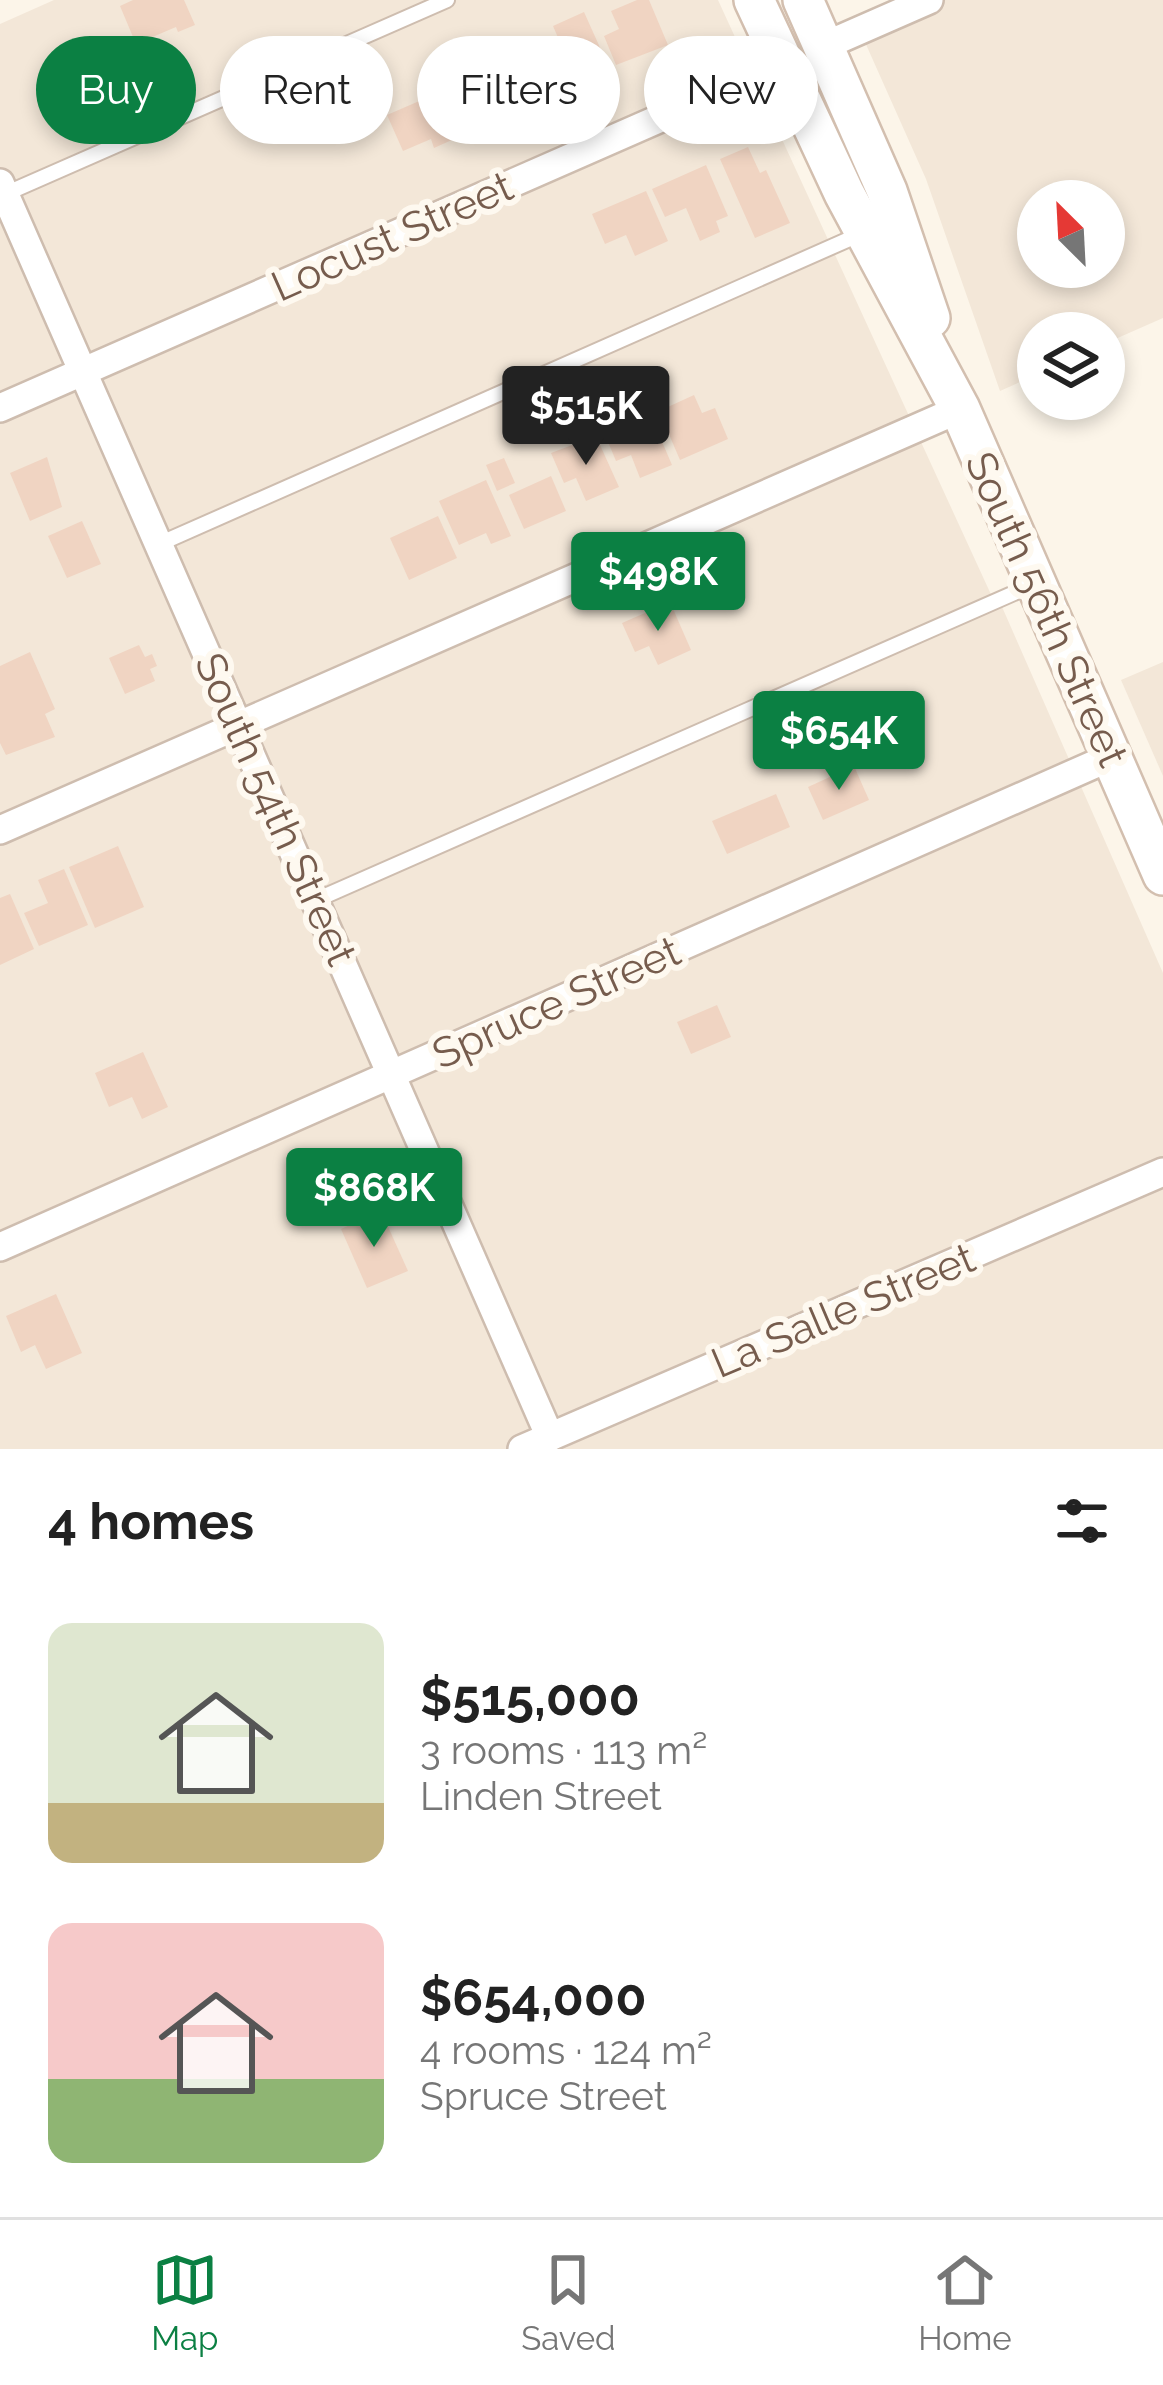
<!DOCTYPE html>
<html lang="en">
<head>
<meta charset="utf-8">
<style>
	:root { --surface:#fff; --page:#f2f2f2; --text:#222; --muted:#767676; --line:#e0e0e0; --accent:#0b8043 }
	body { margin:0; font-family:Raleway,sans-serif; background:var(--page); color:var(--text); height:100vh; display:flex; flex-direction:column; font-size:45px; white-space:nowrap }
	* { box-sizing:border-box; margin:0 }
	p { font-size:39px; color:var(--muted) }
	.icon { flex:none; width:66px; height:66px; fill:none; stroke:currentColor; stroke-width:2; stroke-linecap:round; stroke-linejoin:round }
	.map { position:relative; height:1449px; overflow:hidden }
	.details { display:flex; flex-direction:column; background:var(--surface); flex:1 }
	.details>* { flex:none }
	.top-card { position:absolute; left:36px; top:36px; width:1092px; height:108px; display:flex; gap:24px }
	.needle { width:78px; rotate:336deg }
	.buttons { position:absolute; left:1017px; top:180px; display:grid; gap:24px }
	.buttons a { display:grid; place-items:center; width:108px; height:108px; border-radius:50%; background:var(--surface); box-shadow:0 6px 18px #0003; font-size:60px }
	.price { position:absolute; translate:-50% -102px; padding:0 27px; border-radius:12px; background:var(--accent); color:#fff; font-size:39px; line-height:78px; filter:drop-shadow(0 3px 6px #0008) }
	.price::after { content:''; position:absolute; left:50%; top:72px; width:36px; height:27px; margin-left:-18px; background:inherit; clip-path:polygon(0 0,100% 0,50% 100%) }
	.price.current { background:#222; color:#fff }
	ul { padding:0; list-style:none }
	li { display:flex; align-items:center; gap:36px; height:300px; padding:0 48px }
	li span { display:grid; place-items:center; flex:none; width:336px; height:240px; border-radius:24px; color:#555 }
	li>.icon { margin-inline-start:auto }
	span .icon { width:144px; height:144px; fill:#fffc; stroke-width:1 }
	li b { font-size:51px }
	h2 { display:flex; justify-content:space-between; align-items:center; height:144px; padding:0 48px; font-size:51px }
	.tag { padding:0 42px; border-radius:54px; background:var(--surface); box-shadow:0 6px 18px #0003; font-size:42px; line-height:108px }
	.tag.current { background:var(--accent); color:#fff }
	.menu { display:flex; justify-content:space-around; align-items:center; height:168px; border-top:3px solid var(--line); background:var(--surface); font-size:33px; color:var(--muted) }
	.menu a { display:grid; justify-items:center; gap:6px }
	.menu .current { color:var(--accent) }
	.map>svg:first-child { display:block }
</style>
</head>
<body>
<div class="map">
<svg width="1163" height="1449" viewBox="0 0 1163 1449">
	<rect width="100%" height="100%" fill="#fcf5e9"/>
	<g fill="#f3e7d8" fill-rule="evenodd">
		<path d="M54 0H718L994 601 999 600 1163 973V1449H0V24Z"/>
		<path d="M929 0H1163V318L1104 344V333H1038V374L1000 391 926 179 860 31ZM1038 201H1104V267H1038Z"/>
		<path d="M1163 662V776L1121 680Z"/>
	</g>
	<g fill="#f0d4c2">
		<path d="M133 0H184L195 25 178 32 176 27 136 44 120 6Z"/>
		<path d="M637 0H649L668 45 616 65 604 36 619 29 611 11Z"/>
		<path d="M584 12 606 61 581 72 585 81 565 90 552 63 566 56 553 26Z"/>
		<path d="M440 92 463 135 434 148 431 139 403 151 387 115Z"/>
		<path d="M748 147 760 173 766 170 790 223 755 238 720 159Z"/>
		<path d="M706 165 728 216 716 221 720 232 700 241 686 208 665 217 652 189Z"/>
		<path d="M646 191 668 241 635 256 626 235 605 244 592 214Z"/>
		<path d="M694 395 702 413 715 408 728 439 680 460 659 411Z"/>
		<path d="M649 411 672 465 640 478 631 455 616 461 603 430Z"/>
		<path d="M596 436 619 487 586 501 576 478 564 483 551 453Z"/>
		<path d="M47 457 62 507 30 521 10 473Z"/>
		<path d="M504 458 515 483 497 491 486 465Z"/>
		<path d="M551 476 566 511 524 529 509 495Z"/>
		<path d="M486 480 511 536 491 544 486 533 459 545 439 501Z"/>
		<path d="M438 516 457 558 409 580 390 538Z"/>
		<path d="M82 521 101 564 67 578 48 536Z"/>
		<path d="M670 602 691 650 658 665 649 646 635 652 622 623Z"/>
		<path d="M139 645 145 657 152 654 157 666 150 669 155 681 125 694 109 658Z"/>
		<path d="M30 652 55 709 45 714 55 737 6 755 0 743V666Z"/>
		<path d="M854 766 869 800 823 820 808 787Z"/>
		<path d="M776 794 790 827 727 854 712 821Z"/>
		<path d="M118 846 144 907 95 928 69 867Z"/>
		<path d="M64 869 88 925 39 946 24 913 48 903 38 880Z"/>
		<path d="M10 894 34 949 0 965V898Z"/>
		<path d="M717 1005 731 1037 691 1054 677 1022Z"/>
		<path d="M143 1052 168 1107 142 1119 132 1097 109 1107 95 1073Z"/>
		<path d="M381 1211 408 1271 367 1288 341 1229Z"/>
		<path d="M56 1294 82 1353 46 1369 35 1345 21 1352 6 1316Z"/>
	</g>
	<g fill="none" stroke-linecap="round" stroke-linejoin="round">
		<defs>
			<g id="lane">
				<path d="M5 194 447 0"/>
				<path d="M159 544 863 233"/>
				<path d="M316 900 1030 586"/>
			</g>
			<g id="street">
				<path d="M824 46 929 0"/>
				<path d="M0 183 550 1437"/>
				<path d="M0 408 784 64"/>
				<path d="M0 830 960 409"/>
				<path d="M0 1247 1111 757"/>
				<path d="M522 1449 1163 1172"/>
			</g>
			<g id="secondary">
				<path d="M754 0 844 193 960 409 1163 875"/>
				<path d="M803 0 887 191 930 318"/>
			</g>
		</defs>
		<use href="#lane" stroke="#cebdaf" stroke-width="18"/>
		<use href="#street" stroke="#cebdaf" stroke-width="32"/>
		<use href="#secondary" stroke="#d3bfaf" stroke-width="44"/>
		<use href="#lane" stroke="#fff" stroke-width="14"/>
		<use href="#street" stroke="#fff" stroke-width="27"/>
		<use href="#secondary" stroke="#fff" stroke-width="39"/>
	</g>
	<g text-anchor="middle" stroke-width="12" stroke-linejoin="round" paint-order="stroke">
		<g font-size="42" fill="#765c4d" stroke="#fef9f0">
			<text transform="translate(392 236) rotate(-24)" y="15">Locust Street</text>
			<text transform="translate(1047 609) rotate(66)" y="15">South 56th Street</text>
			<text transform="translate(276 809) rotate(66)" y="15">South 54th Street</text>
			<text transform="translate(556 1002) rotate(-24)" y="15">Spruce Street</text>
			<text transform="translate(843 1310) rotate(-23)" y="15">La Salle Street</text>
		</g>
	</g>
</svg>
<div class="buttons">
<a><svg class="needle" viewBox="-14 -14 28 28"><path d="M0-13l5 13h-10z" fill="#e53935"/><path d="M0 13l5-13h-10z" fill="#767676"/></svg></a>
<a><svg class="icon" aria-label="layers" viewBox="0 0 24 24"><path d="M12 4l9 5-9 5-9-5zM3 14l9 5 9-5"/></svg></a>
</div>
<b class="price current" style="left:586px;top:468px">$515K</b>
<b class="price" style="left:658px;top:634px">$498K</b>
<b class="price" style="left:839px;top:793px">$654K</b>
<b class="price" style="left:374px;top:1250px">$868K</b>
<div class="top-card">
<a class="tag current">Buy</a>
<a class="tag">Rent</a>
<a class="tag">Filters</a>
<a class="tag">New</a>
</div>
</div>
<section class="details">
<h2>4 homes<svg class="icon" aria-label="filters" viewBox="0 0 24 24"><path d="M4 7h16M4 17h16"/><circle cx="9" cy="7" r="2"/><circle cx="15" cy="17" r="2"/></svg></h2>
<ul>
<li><span style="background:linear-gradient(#dfe7d0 75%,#c2b280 0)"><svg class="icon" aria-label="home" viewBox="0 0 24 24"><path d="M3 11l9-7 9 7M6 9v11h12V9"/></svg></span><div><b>$515,000</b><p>3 rooms · 113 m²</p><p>Linden Street</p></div></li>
<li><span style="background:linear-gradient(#f6c9c9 65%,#8fb573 0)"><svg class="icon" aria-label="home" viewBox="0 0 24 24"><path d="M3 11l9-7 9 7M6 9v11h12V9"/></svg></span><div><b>$654,000</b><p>4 rooms · 124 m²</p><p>Spruce Street</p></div></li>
</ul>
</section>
<nav class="menu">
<a class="current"><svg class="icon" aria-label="map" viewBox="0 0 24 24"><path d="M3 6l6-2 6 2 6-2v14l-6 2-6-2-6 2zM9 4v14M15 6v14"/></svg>Map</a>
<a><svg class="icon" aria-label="saved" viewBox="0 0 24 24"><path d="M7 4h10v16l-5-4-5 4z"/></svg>Saved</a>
<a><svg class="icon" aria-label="home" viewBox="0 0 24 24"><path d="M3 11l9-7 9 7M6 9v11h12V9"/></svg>Home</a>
</nav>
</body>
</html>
